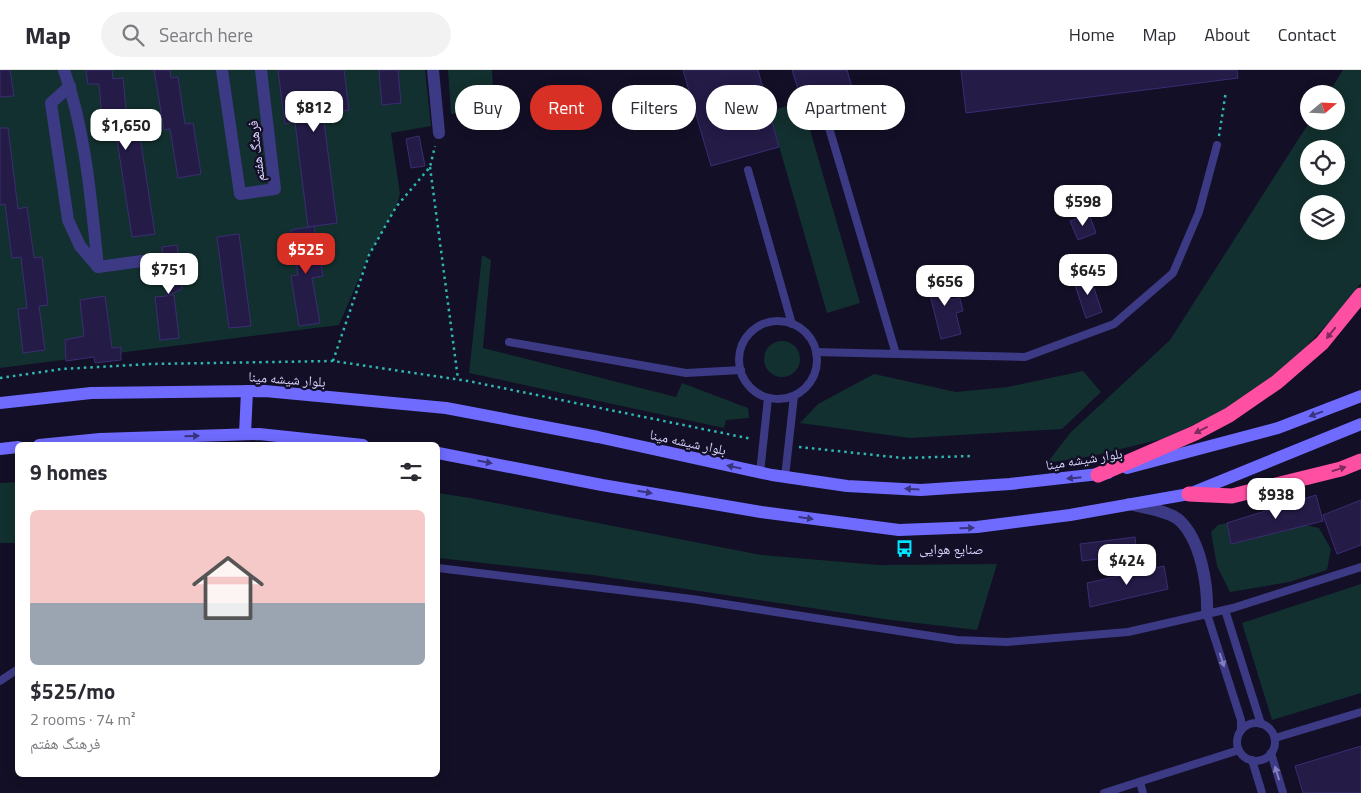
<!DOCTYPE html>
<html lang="en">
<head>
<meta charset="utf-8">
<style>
	:root { --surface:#fff; --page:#f2f2f3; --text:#2b2b33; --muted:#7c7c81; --line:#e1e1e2; --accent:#d93025 }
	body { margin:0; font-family:"Titillium Web","Noto Naskh Arabic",sans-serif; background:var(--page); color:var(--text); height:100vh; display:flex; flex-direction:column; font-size:19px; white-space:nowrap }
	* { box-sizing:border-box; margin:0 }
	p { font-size:16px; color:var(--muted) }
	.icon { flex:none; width:28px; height:28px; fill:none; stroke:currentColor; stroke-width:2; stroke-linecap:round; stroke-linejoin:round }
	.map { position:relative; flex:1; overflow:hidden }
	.panel { position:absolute; left:15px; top:372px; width:425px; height:335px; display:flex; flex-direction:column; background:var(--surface); border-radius:8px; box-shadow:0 2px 12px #0003 }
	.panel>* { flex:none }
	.hud { position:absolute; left:455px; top:15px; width:475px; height:45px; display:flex; gap:10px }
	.needle { width:32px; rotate:71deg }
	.tools { position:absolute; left:1300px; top:15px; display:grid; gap:10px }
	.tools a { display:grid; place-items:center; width:45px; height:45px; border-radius:50%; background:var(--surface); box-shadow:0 2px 12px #0003; font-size:25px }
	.price { position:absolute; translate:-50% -42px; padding:0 11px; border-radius:10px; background:#fff; color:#222; font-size:16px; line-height:32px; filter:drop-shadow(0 1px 2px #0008) }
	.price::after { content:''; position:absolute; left:50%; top:30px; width:15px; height:11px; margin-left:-8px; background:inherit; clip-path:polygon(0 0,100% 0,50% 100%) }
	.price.active { background:var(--accent); color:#fff }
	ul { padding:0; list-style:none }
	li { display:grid; align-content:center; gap:10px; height:265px; padding:0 15px }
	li+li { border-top:1px solid var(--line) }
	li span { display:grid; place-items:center; height:155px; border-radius:8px; color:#555 }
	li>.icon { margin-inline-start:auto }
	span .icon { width:90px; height:90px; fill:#fffc; stroke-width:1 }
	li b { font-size:21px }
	h2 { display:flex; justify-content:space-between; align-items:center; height:60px; padding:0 15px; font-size:21px }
	.chip { padding:0 18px; border-radius:22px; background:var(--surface); box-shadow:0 2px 12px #0003; font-size:18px; line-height:45px }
	.chip.active { background:var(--accent); color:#fff }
	header { display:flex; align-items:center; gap:30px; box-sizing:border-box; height:70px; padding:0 25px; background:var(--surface); border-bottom:1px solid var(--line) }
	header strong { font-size:24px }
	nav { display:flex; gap:28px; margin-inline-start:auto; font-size:18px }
	.search { width:350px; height:45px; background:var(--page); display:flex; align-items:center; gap:12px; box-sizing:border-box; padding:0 18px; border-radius:28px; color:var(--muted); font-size:19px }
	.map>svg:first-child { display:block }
</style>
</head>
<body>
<header>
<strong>Map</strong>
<div class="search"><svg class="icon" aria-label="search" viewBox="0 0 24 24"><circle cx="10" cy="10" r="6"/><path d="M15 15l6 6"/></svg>Search here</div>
<nav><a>Home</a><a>Map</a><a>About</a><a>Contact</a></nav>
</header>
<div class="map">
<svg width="1361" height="723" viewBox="0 0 1361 723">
	<rect width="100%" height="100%" fill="#130f26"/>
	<g fill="#12302f" fill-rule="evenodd">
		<path d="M0 0H425L431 56 391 63 400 124 396 137 369 185 339 255 0 298Z"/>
		<path d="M448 0H492L493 16 484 17 486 41 451 44Z"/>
		<path d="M1343 0H1361V213L1337 244 1300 283 1274 306 1229 339 1162 369 1092 386 1047 393 1071 362 1170 270 1310 51H1336V24H1328ZM1309 79H1336V106H1309ZM1309 134H1336V161H1309Z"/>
		<path d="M802 32 860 233 827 243 769 41Z"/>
		<path d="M482 185 491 190 483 278 676 327 682 313 748 338 749 348 726 350 724 358 469 303Z"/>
		<circle cx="782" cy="289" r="18"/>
		<path d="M1083 301 1101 322 1062 359 910 368 800 353 818 334 874 304 956 322 1008 317Z"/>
		<path d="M17 412V473H0V413Z"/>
		<path d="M438 423 470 428 761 485 878 495 997 494 977 560 891 550 593 505 438 488Z"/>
		<path d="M1227 453 1231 474 1305 455 1319 458 1331 479 1327 500 1289 512 1230 522 1217 496 1211 462 1218 455Z"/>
		<path d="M1361 514V623L1272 650 1242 553Z"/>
	</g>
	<g fill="#241b47" stroke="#3b2d73">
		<path d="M0 0H10L14 26 0 27Z"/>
		<path d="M86 0H112L113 9 123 8 128 62 139 61 155 164 132 167 115 57 103 58 99 14H88Z"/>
		<path d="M154 0H170L171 8 178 7 185 54 193 53 201 104 178 108 170 59 164 60Z"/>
		<path d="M278 0H344L349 40 323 44 337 153 308 157 295 52 285 54Z"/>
		<path d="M379 0H398L401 33 382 35Z"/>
		<path d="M683 0H758L779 77 711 96Z"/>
		<path d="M792 0H847L852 17 802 32Z"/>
		<path d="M961 0H1237L1238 8 966 43Z"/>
		<path d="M0 58H8L18 139 27 137 34 188 42 187 48 235 39 236 45 280 23 283 18 239 27 238 21 187 12 188 5 134 0 135Z"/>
		<path d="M419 66 425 96 411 98 406 69Z"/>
		<path d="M1089 144 1096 163 1078 170 1070 151Z"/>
		<path d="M314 156 323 206 312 208 320 253 299 256 291 206 298 205 291 160Z"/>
		<path d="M239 164 251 256 229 258 217 167Z"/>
		<path d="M177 175 182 219 169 225H174L179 268 160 270 155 227 167 226 162 177Z"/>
		<path d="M1089 203 1102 242 1086 248 1073 209Z"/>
		<path d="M945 205 951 230 960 228 963 241 956 243 961 264 941 269 926 209Z"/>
		<path d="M105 226 112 278 121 277V290L95 293 94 287 66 291 65 270 84 266 80 230Z"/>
		<path d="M1316 425 1323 451 1231 474 1227 453Z"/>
		<path d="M1361 430V475L1337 484 1323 445Z"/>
		<path d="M1135 467 1137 484 1082 491 1080 474Z"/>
		<path d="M1164 496 1168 519 1090 537 1087 513Z"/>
		<path d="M1361 676V723H1303L1295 696Z"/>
	</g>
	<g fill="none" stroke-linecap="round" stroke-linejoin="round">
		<g stroke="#2fb8b0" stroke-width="2.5" stroke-dasharray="2.5 4" stroke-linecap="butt">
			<path d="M1219 66 1226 21"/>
			<path d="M430 97 458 309"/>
			<path d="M333 291 369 185 396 137 430 97 435 76"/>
			<path d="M0 308 62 299 150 294 333 291 468 311 752 369"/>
			<path d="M799 377 903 388 972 386"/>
		</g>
		<g stroke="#3d3a85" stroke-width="8">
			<path d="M748 100 792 254"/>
			<circle cx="778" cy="290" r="39"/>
			<path d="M509 272 686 303 741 300"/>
			<path d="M816 282 896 284 827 51"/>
			<path d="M896 284 1025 287 1114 254 1173 203 1199 142 1217 75"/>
			<path d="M760 403 768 328"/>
			<path d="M785 407 794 326"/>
			<path d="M438 498 692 529 957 570 1007 572 1128 562 1233 538 1361 497"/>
			<path d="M1225 540 1261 654"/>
			<path d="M1207 544 1241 650V660"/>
			<path d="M0 611 18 599"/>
			<circle cx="1256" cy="672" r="19"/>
			<path d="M1275 668 1361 642"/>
			<path d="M1271 683 1283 723"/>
			<path d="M1252 690 1262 723"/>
			<path d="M1140 712 1143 723"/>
			<path d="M1104 723 1239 680"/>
		</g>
		<g stroke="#3d3a85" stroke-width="12">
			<path d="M64 0C86 62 91 131 98 197"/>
			<path d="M222 0 240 124 275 119 261 0"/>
			<path d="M433 0 439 63"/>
			<path d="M70 16 51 33 68 150 80 176 98 197 142 191"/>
			<path d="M1129 434C1143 437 1167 441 1178 449 1201 469 1208 515 1207 544"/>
		</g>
		<g stroke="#6f6bff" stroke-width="12">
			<path d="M0 333 91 323 265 321 446 338 598 367 772 405 847 416 921 420 1010 414 1108 403"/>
			<path d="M245 364 247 321"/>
			<path d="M39 375 100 369 259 364 363 375"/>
			<path d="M0 379 18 377"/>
			<path d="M438 383 602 415 761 442 899 460 977 457 1070 445 1189 424 1361 354"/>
			<path d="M1127 398 1278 358 1361 326"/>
		</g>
		<g stroke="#ff4fa3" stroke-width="15">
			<path d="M1098 405 1195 363 1229 345 1277 312 1322 273 1361 225"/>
			<path d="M1189 424 1232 426 1341 399 1361 391"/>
		</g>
	</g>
	<defs><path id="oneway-solid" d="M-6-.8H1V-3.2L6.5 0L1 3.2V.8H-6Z" transform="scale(1.25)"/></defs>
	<g fill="#7d2c5e">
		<use href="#oneway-solid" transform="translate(1331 263) rotate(129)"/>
		<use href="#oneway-solid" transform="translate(1201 360) rotate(153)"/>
		<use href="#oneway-solid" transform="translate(1339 399) rotate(-17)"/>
	</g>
	<g fill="#38347d">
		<use href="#oneway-solid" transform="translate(1316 344) rotate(160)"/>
		<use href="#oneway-solid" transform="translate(192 366) rotate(-2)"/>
		<use href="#oneway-solid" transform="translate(485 392) rotate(11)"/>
		<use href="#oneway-solid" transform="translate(734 397) rotate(-168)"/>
		<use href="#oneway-solid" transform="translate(1074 408) rotate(174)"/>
		<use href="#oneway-solid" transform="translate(912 419) rotate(-177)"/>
		<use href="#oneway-solid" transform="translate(645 422) rotate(10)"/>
		<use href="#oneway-solid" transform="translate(806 448) rotate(8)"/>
		<use href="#oneway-solid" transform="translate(967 458) rotate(-2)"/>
	</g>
	<g fill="#837fbc">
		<use href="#oneway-solid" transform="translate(1222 590) rotate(72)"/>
		<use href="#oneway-solid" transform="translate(1277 703) rotate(-107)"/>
	</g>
	<defs>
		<symbol id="bus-bare" viewBox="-9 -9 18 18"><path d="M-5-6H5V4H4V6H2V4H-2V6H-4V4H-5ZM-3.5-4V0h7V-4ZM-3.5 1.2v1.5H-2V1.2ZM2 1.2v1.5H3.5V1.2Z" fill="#00e5ff" stroke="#130f26" stroke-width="2.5" paint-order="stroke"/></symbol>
	</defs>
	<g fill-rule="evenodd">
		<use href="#bus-bare" x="892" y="466" width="25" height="25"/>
	</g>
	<g text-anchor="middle" stroke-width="4.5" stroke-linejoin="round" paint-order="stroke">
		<g font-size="14" fill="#d9d4ff" stroke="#130f26">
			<text transform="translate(256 81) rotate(-97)" y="5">فرهنگ هفتم</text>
			<text transform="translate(287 309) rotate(4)" y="5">بلوار شیشه مینا</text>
			<text transform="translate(688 372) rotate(12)" y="5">بلوار شیشه مینا</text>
			<text transform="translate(1084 389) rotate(-9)" y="5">بلوار شیشه مینا</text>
		</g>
		<g font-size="14" fill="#d9d4ff" stroke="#130f26" text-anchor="start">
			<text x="919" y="484">صنایع هوایی</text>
		</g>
	</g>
</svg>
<div class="tools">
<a><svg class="needle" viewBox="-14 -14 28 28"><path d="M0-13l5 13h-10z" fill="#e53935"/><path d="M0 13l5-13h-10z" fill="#7c7c81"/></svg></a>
<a><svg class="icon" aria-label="locate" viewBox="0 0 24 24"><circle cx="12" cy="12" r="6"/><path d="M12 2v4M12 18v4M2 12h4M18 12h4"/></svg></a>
<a><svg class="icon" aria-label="layers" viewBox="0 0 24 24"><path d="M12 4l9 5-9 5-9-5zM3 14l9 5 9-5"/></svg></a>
</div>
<b class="price" style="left:314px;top:63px">$812</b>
<b class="price" style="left:126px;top:81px">$1,650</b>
<b class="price" style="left:1083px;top:157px">$598</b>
<b class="price active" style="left:306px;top:205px">$525</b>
<b class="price" style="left:169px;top:225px">$751</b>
<b class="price" style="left:1088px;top:226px">$645</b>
<b class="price" style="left:945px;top:237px">$656</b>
<b class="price" style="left:1276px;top:450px">$938</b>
<b class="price" style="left:1127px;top:516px">$424</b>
<div class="hud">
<a class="chip">Buy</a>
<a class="chip active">Rent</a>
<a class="chip">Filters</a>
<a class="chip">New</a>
<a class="chip">Apartment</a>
</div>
<section class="panel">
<h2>9 homes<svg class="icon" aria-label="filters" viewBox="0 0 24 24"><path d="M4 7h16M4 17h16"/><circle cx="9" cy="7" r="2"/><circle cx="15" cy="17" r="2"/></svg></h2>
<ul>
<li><span style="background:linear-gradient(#f6c9c9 60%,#9aa5b1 0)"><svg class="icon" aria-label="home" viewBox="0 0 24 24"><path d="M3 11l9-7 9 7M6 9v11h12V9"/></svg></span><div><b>$525/mo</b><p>2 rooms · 74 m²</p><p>فرهنگ هفتم</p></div></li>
</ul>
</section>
</div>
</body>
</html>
